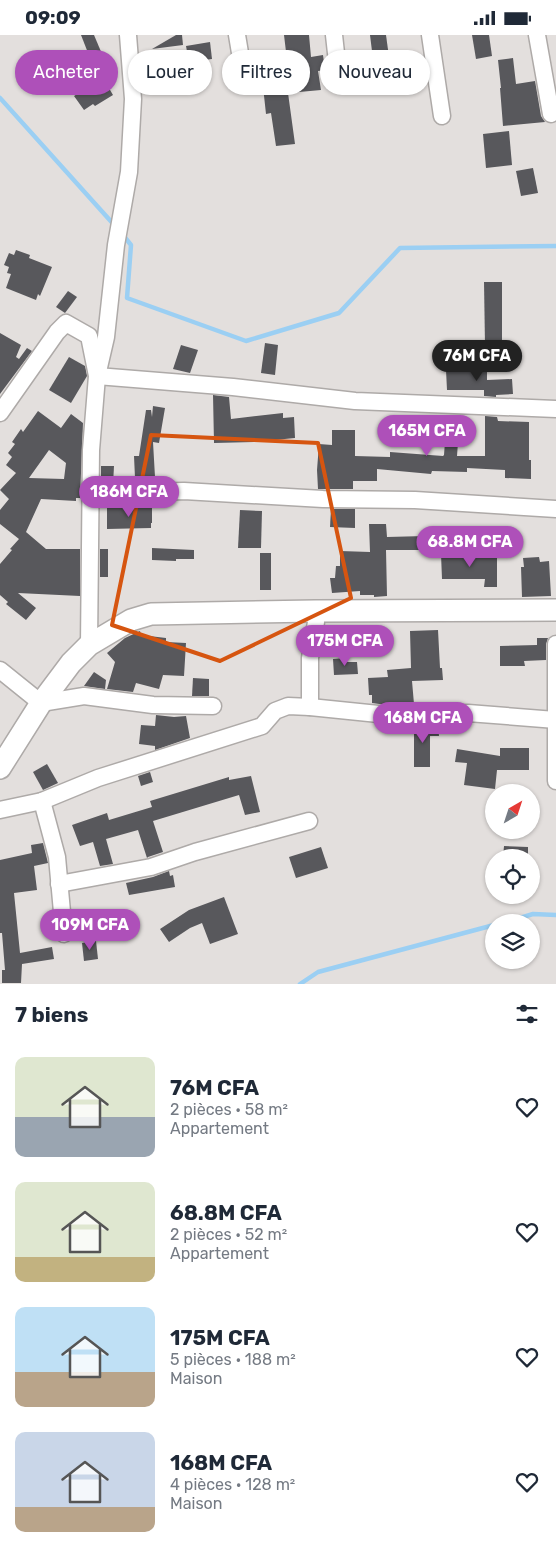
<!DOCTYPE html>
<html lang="fr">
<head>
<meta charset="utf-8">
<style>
	:root { --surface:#fff; --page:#f6f6f7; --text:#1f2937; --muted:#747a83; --accent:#ae50b9 }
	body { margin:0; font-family:Rubik,sans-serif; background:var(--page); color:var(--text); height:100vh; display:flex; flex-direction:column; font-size:19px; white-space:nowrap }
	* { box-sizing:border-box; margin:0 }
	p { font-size:16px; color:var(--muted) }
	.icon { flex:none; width:28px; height:28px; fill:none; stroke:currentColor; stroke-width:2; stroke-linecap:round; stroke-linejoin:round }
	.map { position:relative; height:949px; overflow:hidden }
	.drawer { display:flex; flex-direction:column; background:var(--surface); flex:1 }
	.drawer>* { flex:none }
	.guide { position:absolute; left:15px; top:15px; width:526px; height:45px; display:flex; gap:10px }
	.needle { width:32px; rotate:39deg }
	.buttons { position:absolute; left:485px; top:749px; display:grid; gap:10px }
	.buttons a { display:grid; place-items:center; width:55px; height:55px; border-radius:50%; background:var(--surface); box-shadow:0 1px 4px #0004; font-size:25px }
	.price { position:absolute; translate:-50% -42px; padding:0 11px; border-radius:18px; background:var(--accent); color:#fff; font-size:16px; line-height:32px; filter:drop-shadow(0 1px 2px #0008) }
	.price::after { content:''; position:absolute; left:50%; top:30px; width:15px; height:11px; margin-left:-8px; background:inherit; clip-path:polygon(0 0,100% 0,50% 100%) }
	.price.selected { background:#222; color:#fff }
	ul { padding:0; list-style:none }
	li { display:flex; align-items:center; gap:15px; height:125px; padding:0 15px }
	li span { display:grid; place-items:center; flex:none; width:140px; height:100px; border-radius:10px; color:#555 }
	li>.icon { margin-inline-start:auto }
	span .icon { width:60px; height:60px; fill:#fffc; stroke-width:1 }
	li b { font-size:21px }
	h2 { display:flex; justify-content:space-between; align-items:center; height:60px; padding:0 15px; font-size:21px }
	.tag { padding:0 18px; border-radius:22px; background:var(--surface); box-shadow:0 1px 4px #0004; font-size:18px; line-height:45px }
	.tag.selected { background:var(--accent); color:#fff }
	.status { display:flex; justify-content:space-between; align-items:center; height:35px; padding:0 25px; background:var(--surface); direction:ltr }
	.status svg { height:14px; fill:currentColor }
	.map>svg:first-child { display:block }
</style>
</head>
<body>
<div class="status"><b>09:09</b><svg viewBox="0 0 49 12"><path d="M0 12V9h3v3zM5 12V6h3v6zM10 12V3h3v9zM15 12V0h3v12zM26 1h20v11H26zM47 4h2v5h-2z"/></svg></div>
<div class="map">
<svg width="556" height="949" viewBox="0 0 556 949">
	<rect width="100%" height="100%" fill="#e3dfdd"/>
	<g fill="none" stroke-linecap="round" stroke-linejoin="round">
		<g stroke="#9bcff3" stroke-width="4.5">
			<path d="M0 63 116 192"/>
			<path d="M123 200 131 210 127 263 246 306 339 278 400 213 556 211"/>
			<path d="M503 888 533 879 556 880"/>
			<path d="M300 949 318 937 494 890"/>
		</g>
	</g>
	<g fill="#58585c" fill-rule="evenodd">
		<path d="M81 0H94L102 19 90 23Z"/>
		<path d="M176 0H182L183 10 152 14Z"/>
		<path d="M284 0H309L311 22 323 20 325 35 318 36 321 55 288 58 295 109 276 111 271 78 266 79 261 33 284 30V25H287Z"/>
		<path d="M370 0H386L389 22 373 24Z"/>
		<path d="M472 0H489L492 21 476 24Z"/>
		<path d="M210 7 212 24 189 27 186 11Z"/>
		<path d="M513 23 516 49 535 46 541 81 545 87 503 91 500 53H501L498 25Z"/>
		<path d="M383 27 388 49 347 57 346 52 349 44 348 34Z"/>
		<path d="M103 43 113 60 95 71 93 69 84 75 74 61Z"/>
		<path d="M68 44 76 53 67 60 60 51Z"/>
		<path d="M509 96 512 130 486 133 483 99Z"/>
		<path d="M533 133 538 158 521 161 516 136Z"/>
		<path d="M16 215 30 220 29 223 52 232 40 261 38 259 36 265 6 253 11 239 7 238 9 232 4 230 9 218 14 220Z"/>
		<path d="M484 247H502V312L485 311Z"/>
		<path d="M68 256 77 262 65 278 56 272Z"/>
		<path d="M0 298 21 310 16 322 19 324 27 313 32 316 0 359Z"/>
		<path d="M265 308 278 310 275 340 261 338Z"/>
		<path d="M181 310 198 315 190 338 173 334Z"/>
		<path d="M69 322 85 331 87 341 71 368 49 355Z"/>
		<path d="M455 334H487V345L512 344 513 359 496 360V362L484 361V355H447L446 335Z"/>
		<path d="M213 360 229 362 231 384 283 378V383L294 382 295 403 254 407 214 408Z"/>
		<path d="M153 371 165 373 159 408 153 407 155 442 135 443 134 421H139L146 375H151L152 382Z"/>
		<path d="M38 376 61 393 71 379 83 388 80 463H76V466L41 464 26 497 46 514H80V561L18 558 36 573 26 585 6 569 8 567 0 560V529L12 515 10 514 19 504 0 489V475L9 464 0 455 16 438 6 430 12 422 8 418 15 409 12 407 21 394 23 397ZM49 415 66 428 64 444 29 443Z"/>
		<path d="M485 381 497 382 498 386 529 387V425H531V444L505 443V435L467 433V437L432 436 431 439 377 434V446H353V454H318L317 435 319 409 332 410V395H355V421L390 422V417L443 421 444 420 446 393 459 394 457 421H485Z"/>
		<path d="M101 431H114L113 450 101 449Z"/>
		<path d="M107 473H152V488H151V493L107 494Z"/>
		<path d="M331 474H355V493L330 492Z"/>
		<path d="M240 475 262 476 261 513H238Z"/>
		<path d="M369 489H386L387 502 425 501V497L443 496 444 515H386L387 561 374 562V560H360V556L332 558 330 543H335L336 531H340V516L370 517Z"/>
		<path d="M152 513 194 515V524H176V526L152 525Z"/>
		<rect x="100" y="514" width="8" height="28"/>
		<rect x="260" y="518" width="11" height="37"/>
		<path d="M470 518V520H497V552H484L485 544H442L441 519Z"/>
		<path d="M539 522 540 527 549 526 551 561 522 562 521 532H524L523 523Z"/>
		<path d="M438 595 440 633H442L443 645 412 646 414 669 394 671 372 668V660H369L368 643 388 642 387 635 411 633 410 596Z"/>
		<path d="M140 596 141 600 166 603V607L186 608 184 641 163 640 159 654 136 648 133 657 107 654 115 627 107 618 125 603Z"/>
		<path d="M537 603H548L546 609V625L524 626 525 631H500V611L537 610Z"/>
		<path d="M346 623 347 627H357L358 639 334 640 333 624Z"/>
		<path d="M94 637 106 645 105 654 84 651Z"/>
		<path d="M193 643 209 644V661H192Z"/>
		<path d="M156 680 174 682 186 681 190 703 155 715V711L139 709 141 690 155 691Z"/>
		<path d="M414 690H438L439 701H430V732H414Z"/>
		<path d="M500 713H529V735H497L495 754 464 750 467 728 455 727 457 714 500 721Z"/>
		<path d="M47 729 58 748 43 755 33 737Z"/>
		<path d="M150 737 153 747 141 751 138 741Z"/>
		<path d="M251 741 260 777 245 780 239 760 153 786 163 817 148 822 147 823 138 795 106 804 113 829 100 831 93 807 80 811 72 790 107 778 109 785 152 772 150 766 229 742V745Z"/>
		<path d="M43 808 48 828 34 831 37 855 14 858 20 918 52 912 54 924 22 929 21 948H2V935H5L2 898H0V825L32 818 31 810Z"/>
		<path d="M504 811 528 812V822H503Z"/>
		<path d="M321 812 328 833 296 843 289 822Z"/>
		<path d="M169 836 170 841 173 840 175 852 129 860 126 848 153 842Z"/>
		<path d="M224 862 238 899 210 909 202 888 190 893 169 907 160 894 189 875Z"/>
		<path d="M96 906 98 924 84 926 82 908Z"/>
	</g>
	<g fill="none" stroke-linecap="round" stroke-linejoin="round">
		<defs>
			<g id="minor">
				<path d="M128 0 133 64 129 137 116 210 106 302 97 341 233 352 355 366 556 374"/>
				<path d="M237 0 245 48"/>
				<path d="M334 0 339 45"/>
				<path d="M430 0 442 81"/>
				<path d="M537 0 551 79"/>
				<path d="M0 378 57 297 66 288 89 301 97 341 91 415 89 610"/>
				<path d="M90 462 138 457 184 456 323 464 415 465 556 474"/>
				<path d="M556 609V746"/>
				<path d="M0 635 41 668 84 661 153 670 213 671"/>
				<path d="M310 672V623L316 587 315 576"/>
				<path d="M42 766 57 822 64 899"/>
				<path d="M0 775 42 766 98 743 262 691 275 676 288 671 310 672 398 681 468 678 556 685"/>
				<path d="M59 849 151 832 195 817 309 786"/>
			</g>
			<path id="tertiary" d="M0 733 41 668 71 628 89 610 131 585 151 579 315 576 556 575"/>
		</defs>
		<use href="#minor" stroke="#aeaaa8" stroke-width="19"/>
		<use href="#tertiary" stroke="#aeaaa8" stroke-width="24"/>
		<use href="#minor" stroke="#fff" stroke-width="16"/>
		<use href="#tertiary" stroke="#fff" stroke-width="21"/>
	</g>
	<path fill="none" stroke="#d65510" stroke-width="4" stroke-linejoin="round" d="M151 400 318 408 351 563 220 626 112 590Z"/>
</svg>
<div class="buttons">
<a><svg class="needle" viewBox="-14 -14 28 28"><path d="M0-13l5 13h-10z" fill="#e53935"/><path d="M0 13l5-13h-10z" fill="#747a83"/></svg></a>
<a><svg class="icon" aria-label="locate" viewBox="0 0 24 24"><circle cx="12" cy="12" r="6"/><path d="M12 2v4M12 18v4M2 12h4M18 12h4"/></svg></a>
<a><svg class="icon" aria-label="layers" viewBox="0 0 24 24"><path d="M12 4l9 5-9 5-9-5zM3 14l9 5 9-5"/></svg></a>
</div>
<b class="price selected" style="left:477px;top:347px">76M CFA</b>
<b class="price" style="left:427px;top:422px">165M CFA</b>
<b class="price" style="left:129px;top:483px">186M CFA</b>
<b class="price" style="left:470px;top:533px">68.8M CFA</b>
<b class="price" style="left:345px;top:632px">175M CFA</b>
<b class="price" style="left:423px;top:709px">168M CFA</b>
<b class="price" style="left:90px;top:916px">109M CFA</b>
<div class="guide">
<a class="tag selected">Acheter</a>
<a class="tag">Louer</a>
<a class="tag">Filtres</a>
<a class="tag">Nouveau</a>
</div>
</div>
<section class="drawer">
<h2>7 biens<svg class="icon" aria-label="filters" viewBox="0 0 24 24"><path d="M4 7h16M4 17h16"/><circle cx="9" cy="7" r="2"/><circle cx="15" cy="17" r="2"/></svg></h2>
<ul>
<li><span style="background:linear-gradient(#dfe7d0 60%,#9aa5b1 0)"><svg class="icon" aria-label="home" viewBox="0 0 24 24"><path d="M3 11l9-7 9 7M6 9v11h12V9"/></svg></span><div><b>76M CFA</b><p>2 pièces · 58 m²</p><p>Appartement</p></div><svg class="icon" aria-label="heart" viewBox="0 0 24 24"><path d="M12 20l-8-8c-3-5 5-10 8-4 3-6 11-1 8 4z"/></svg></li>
<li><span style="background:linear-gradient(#dfe7d0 75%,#c2b280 0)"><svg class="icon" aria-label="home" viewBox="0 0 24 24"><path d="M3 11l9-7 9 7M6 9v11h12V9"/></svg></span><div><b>68.8M CFA</b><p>2 pièces · 52 m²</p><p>Appartement</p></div><svg class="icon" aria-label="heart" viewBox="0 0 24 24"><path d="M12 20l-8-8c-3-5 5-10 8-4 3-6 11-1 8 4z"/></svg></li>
<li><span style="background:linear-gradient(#bfe0f5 65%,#b9a48a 0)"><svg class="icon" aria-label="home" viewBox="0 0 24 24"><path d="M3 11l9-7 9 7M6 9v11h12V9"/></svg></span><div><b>175M CFA</b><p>5 pièces · 188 m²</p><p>Maison</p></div><svg class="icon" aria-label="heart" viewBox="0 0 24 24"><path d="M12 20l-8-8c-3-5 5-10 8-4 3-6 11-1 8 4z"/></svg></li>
<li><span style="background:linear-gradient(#c9d6e8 75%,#b9a48a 0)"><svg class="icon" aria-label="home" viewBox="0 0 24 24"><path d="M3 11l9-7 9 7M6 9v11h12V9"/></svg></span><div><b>168M CFA</b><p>4 pièces · 128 m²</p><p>Maison</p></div><svg class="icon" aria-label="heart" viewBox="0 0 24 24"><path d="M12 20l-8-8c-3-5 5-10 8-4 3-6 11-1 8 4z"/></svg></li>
</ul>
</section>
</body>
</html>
